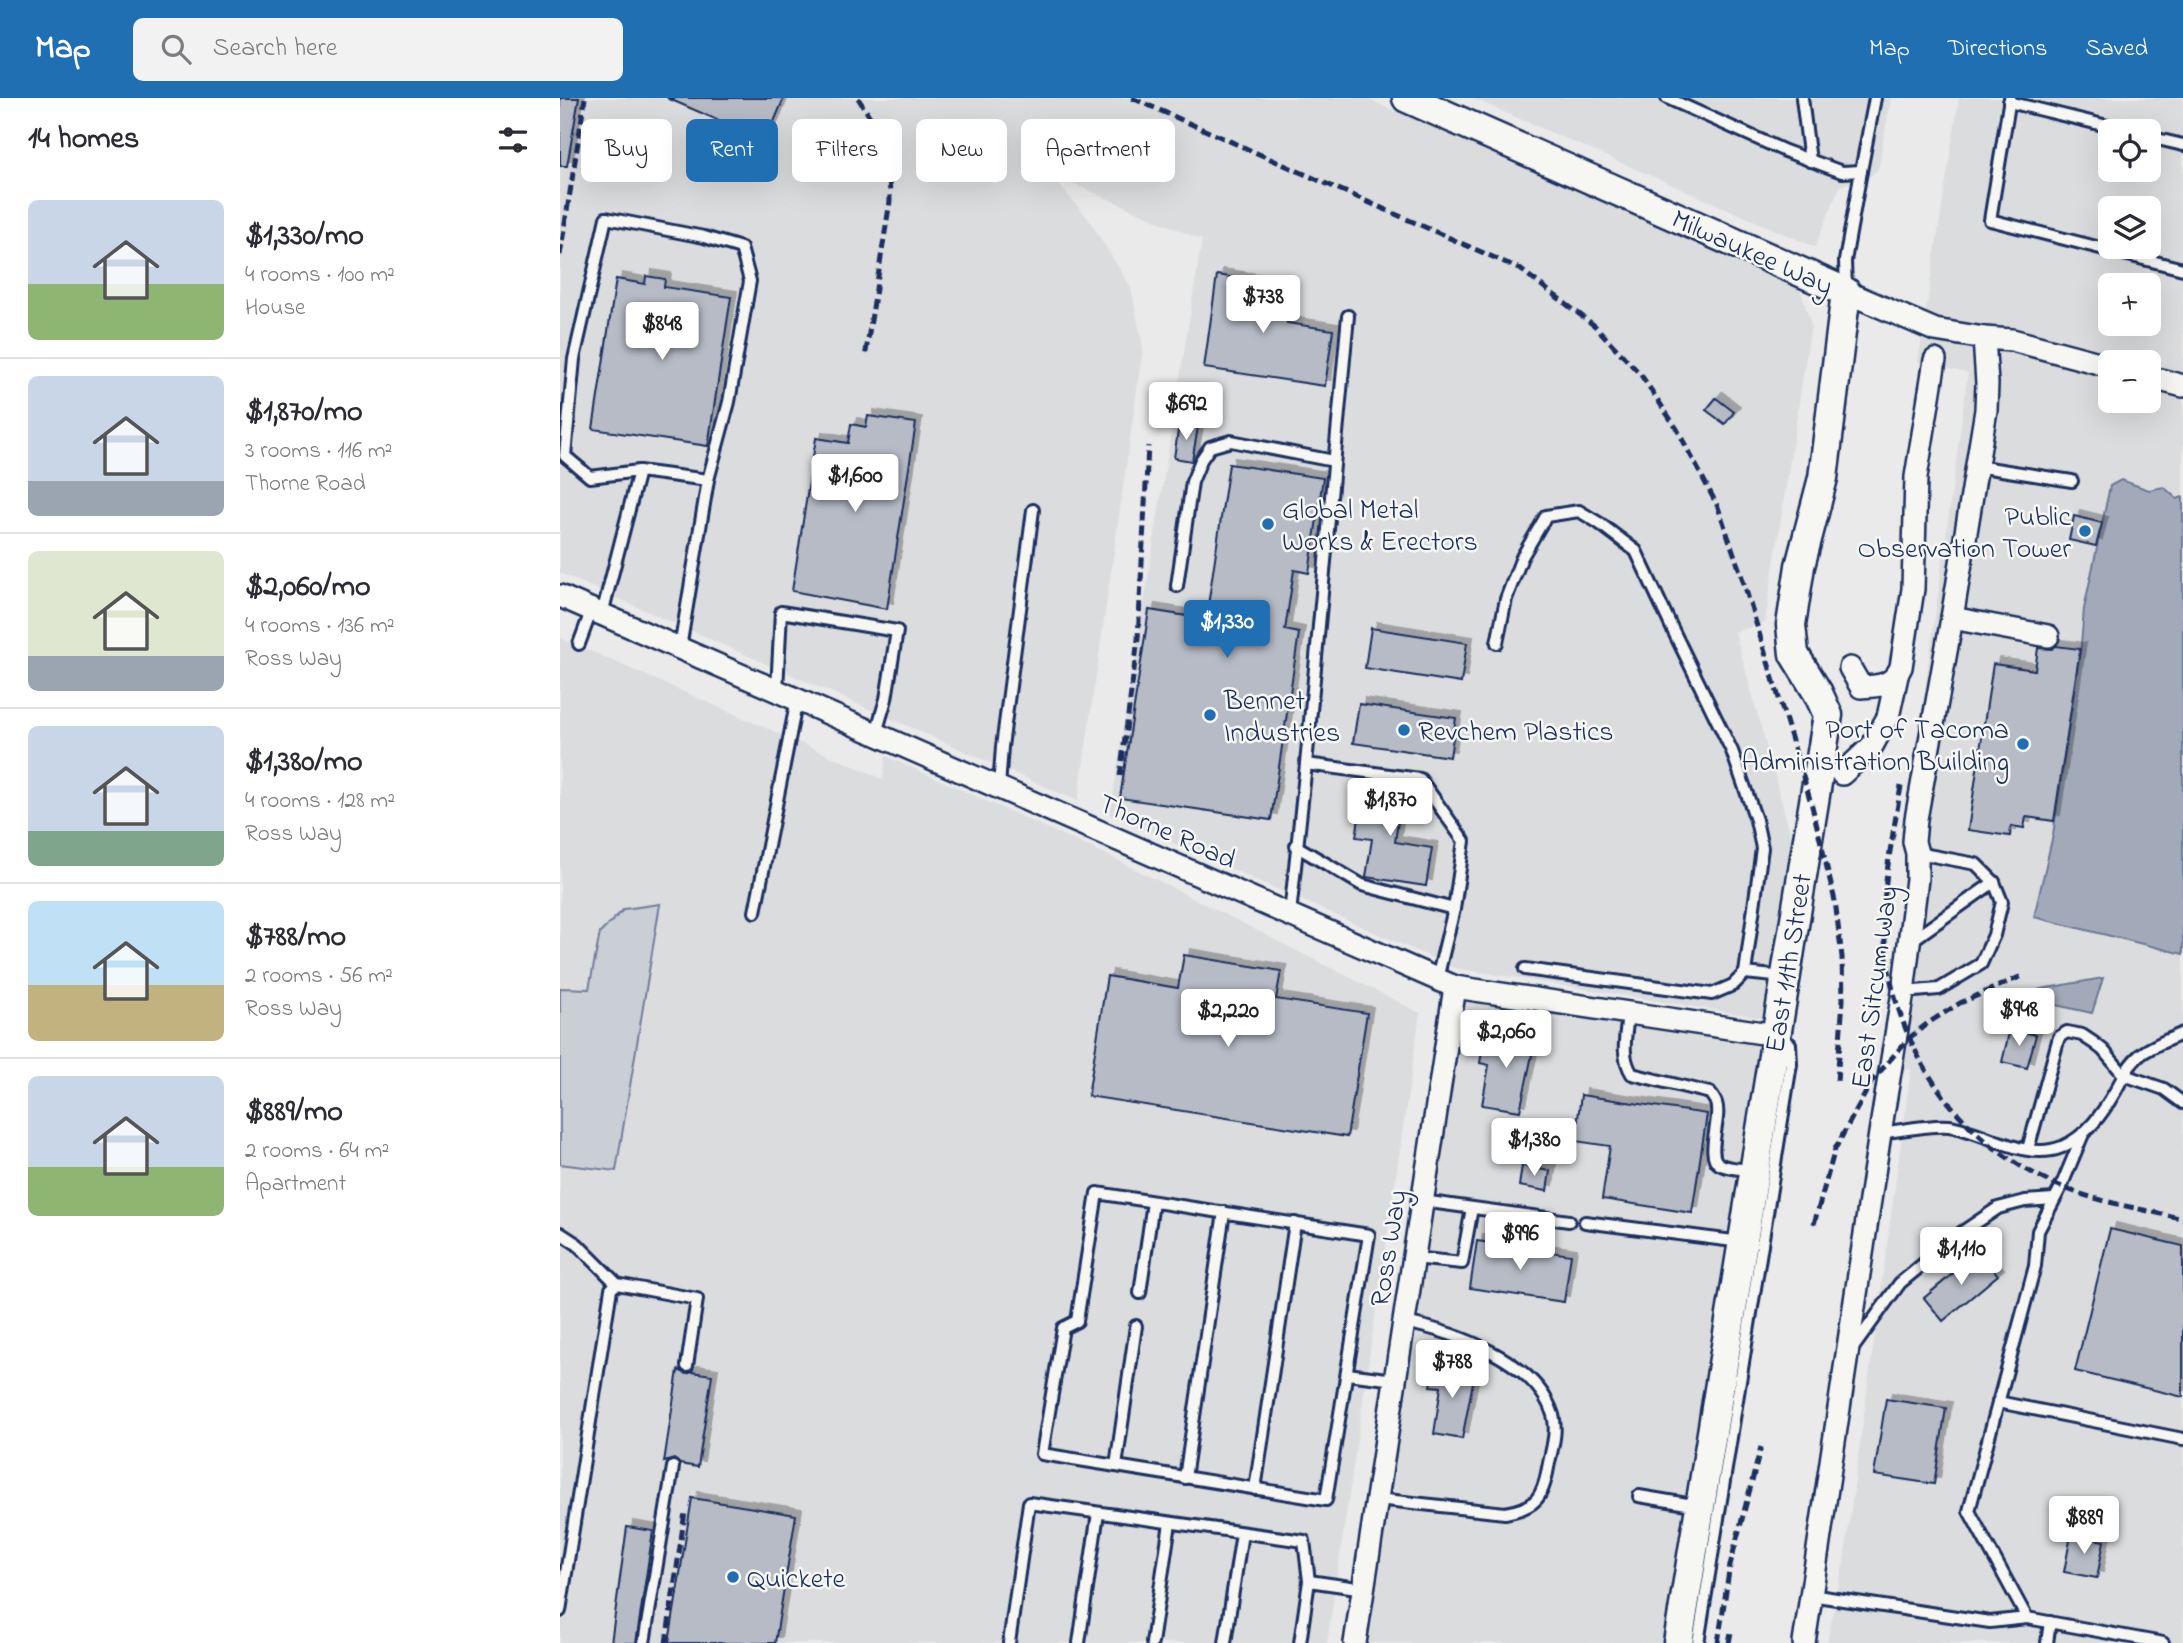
<!DOCTYPE html>
<html lang="en">
<head>
<meta charset="utf-8">
<style>
	:root { --surface:#fff; --page:#f2f2f3; --text:#2b2b33; --muted:#7c7c81; --line:#e1e1e2; --accent:#1f6fb2 }
	body { margin:0; font-family:"Indie Flower",sans-serif; background:var(--page); color:var(--text); height:100vh; display:flex; flex-direction:column; font-size:26px; white-space:nowrap }
	* { box-sizing:border-box; margin:0 }
	p { font-size:23px; color:var(--muted) }
	.icon { flex:none; width:38px; height:38px; fill:none; stroke:currentColor; stroke-width:2; stroke-linecap:round; stroke-linejoin:round }
	.map { position:relative; flex:1; overflow:hidden }
	.side { display:flex; flex-direction:column; background:var(--surface); width:560px }
	.side>* { flex:none }
	.guide { position:absolute; left:21px; top:21px; width:665px; height:63px; display:flex; gap:14px }
	.controls { position:absolute; left:1538px; top:21px; display:grid; gap:14px }
	.controls a { display:grid; place-items:center; width:63px; height:63px; border-radius:10px; background:var(--surface); box-shadow:0 7px 28px #0002; font-size:35px }
	.price { position:absolute; translate:-50% -60px; padding:0 16px; border-radius:7px; background:#fff; color:#222; font-size:23px; line-height:46px; filter:drop-shadow(0 2px 4px #0008) }
	.price::after { content:''; position:absolute; left:50%; top:42px; width:21px; height:16px; margin-left:-10px; background:inherit; clip-path:polygon(0 0,100% 0,50% 100%) }
	.price.on { background:var(--accent); color:#fff }
	ul { padding:0; list-style:none }
	li { display:flex; align-items:center; gap:21px; height:175px; padding:0 28px }
	li+li { border-top:2px solid var(--line) }
	li span { display:grid; place-items:center; flex:none; width:196px; height:140px; border-radius:10px; color:#555 }
	li>.icon { margin-inline-start:auto }
	span .icon { width:84px; height:84px; fill:#fffc; stroke-width:1 }
	li b { font-size:30px }
	h2 { display:flex; justify-content:space-between; align-items:center; height:84px; padding:0 28px; font-size:30px }
	.tag { padding:0 24px; border-radius:10px; background:var(--surface); box-shadow:0 7px 28px #0002; font-size:24px; line-height:63px }
	.tag.on { background:var(--accent); color:#fff }
	header { display:flex; align-items:center; gap:42px; box-sizing:border-box; height:98px; padding:0 35px; background:var(--accent); color:#fff }
	header strong { font-size:33px }
	nav { display:flex; gap:38px; margin-inline-start:auto; font-size:24px }
	.search { width:490px; height:63px; background:var(--page); display:flex; align-items:center; gap:18px; box-sizing:border-box; padding:0 24px; border-radius:10px; color:var(--muted); font-size:26px }
	main { display:flex; flex:1; min-height:0 }
	.map>svg:first-child { display:block }
</style>
</head>
<body>
<header>
<strong>Map</strong>
<div class="search"><svg class="icon" aria-label="search" viewBox="0 0 24 24"><circle cx="10" cy="10" r="6"/><path d="M15 15l6 6"/></svg>Search here</div>
<nav><a>Map</a><a>Directions</a><a>Saved</a></nav>
</header>
<main>
<section class="side">
<h2>14 homes<svg class="icon" aria-label="filters" viewBox="0 0 24 24"><path d="M4 7h16M4 17h16"/><circle cx="9" cy="7" r="2"/><circle cx="15" cy="17" r="2"/></svg></h2>
<ul>
<li><span style="background:linear-gradient(#c9d6e8 60%,#8fb573 0)"><svg class="icon" aria-label="home" viewBox="0 0 24 24"><path d="M3 11l9-7 9 7M6 9v11h12V9"/></svg></span><div><b>$1,330/mo</b><p>4 rooms · 100 m²</p><p>House</p></div></li>
<li><span style="background:linear-gradient(#c9d6e8 75%,#9aa5b1 0)"><svg class="icon" aria-label="home" viewBox="0 0 24 24"><path d="M3 11l9-7 9 7M6 9v11h12V9"/></svg></span><div><b>$1,870/mo</b><p>3 rooms · 116 m²</p><p>Thorne Road</p></div></li>
<li><span style="background:linear-gradient(#dfe7d0 75%,#9aa5b1 0)"><svg class="icon" aria-label="home" viewBox="0 0 24 24"><path d="M3 11l9-7 9 7M6 9v11h12V9"/></svg></span><div><b>$2,060/mo</b><p>4 rooms · 136 m²</p><p>Ross Way</p></div></li>
<li><span style="background:linear-gradient(#c9d6e8 75%,#7fa58c 0)"><svg class="icon" aria-label="home" viewBox="0 0 24 24"><path d="M3 11l9-7 9 7M6 9v11h12V9"/></svg></span><div><b>$1,380/mo</b><p>4 rooms · 128 m²</p><p>Ross Way</p></div></li>
<li><span style="background:linear-gradient(#bfe0f5 60%,#c2b280 0)"><svg class="icon" aria-label="home" viewBox="0 0 24 24"><path d="M3 11l9-7 9 7M6 9v11h12V9"/></svg></span><div><b>$788/mo</b><p>2 rooms · 56 m²</p><p>Ross Way</p></div></li>
<li><span style="background:linear-gradient(#c9d6e8 65%,#8fb573 0)"><svg class="icon" aria-label="home" viewBox="0 0 24 24"><path d="M3 11l9-7 9 7M6 9v11h12V9"/></svg></span><div><b>$889/mo</b><p>2 rooms · 64 m²</p><p>Apartment</p></div></li>
</ul>
</section>
<div class="map">
<svg width="1623" height="1545" viewBox="0 0 1623 1545">
	<defs>
		<filter id="shadow"><feDropShadow dx="6" dy="-6" stdDeviation="0" flood-color="#0004"/></filter>
	</defs>
	<rect width="100%" height="100%" fill="#e9eae9"/>
	<filter id="ink" filterUnits="userSpaceOnUse"><feTurbulence type="fractalNoise" baseFrequency=".0143" numOctaves="2"/><feDisplacementMap in="SourceGraphic" scale="14" xChannelSelector="R" yChannelSelector="G"/><feConvolveMatrix kernelMatrix="1 2 1 2 8 2 1 2 1" color-interpolation-filters="sRGB"/></filter>
	<g filter="url(#ink)">
		<g fill="#dadcde" fill-rule="evenodd">
			<path d="M0 0H805L1240 190 1251 227 1205 524 1175 534 1235 753 1210 921 895 870 550 717 642 142 489 75 529 122 571 190 583 250 518 703 0 475Z"/>
			<path d="M912 0H1331L1318 71 1308 80 1307 89 1288 85 1280 88 1255 149Z"/>
			<path d="M1399 0H1623V399L1617 402 1604 389 1589 392 1561 383 1536 448 1524 511 1521 547 1493 737 1474 819 1623 856V1545H1267L1284 1463 1351 971 1320 969 1347 780 1344 747 1408 275 1358 264ZM1550 33H1589V72H1550ZM1550 110H1589V149H1550ZM1550 187H1589V226H1550ZM1550 264H1589V303H1550Z"/>
			<path d="M0 540 323 681 326 658 545 756 860 915 767 1545H0V1066L56 1073 85 894 0 890Z"/>
			<path d="M896 897 1208 941 1122 1545H803Z"/>
		</g>
		<path fill="#caced5" stroke="#727e9a" stroke-width="2" d="M100 806 56 1073 0 1066V890L29 891 40 835 64 811Z"/>
		<g fill="#a2aaba" stroke="#6c7995" stroke-width="2">
			<path d="M1561 382 1589 392 1604 389 1617 401 1623 399V856L1474 819 1493 737 1521 547 1524 511 1550 388Z"/>
			<path d="M1543 880 1532 915 1460 899 1481 891Z"/>
		</g>
		<g fill="#b6bbc6" stroke="#1b2f5e" stroke-width="2" filter="url(#shadow)">
			<path d="M0 0H19L7 68H0Z"/>
			<path d="M107 0H224L206 43Z"/>
			<path d="M657 177 725 187 720 216 728 217 727 225 773 232 765 288 644 270Z"/>
			<path d="M86 178 105 181 104 189 171 199 148 348 33 331 56 181 85 186Z"/>
			<path d="M1156 300 1174 314 1165 326 1146 312Z"/>
			<path d="M308 318 356 325 327 511 232 493 256 340 288 345 291 326 306 329Z"/>
			<path d="M619 326 638 329 632 363 614 360Z"/>
			<path d="M669 366 763 380 749 475 734 472 725 532 739 535 711 722 560 700 589 512 646 521Z"/>
			<path d="M1514 418 1542 425 1536 448 1509 442Z"/>
			<path d="M811 530 907 545 901 585 805 570Z"/>
			<path d="M1496 548 1520 551 1494 723 1466 719 1464 730 1451 728 1450 738 1408 732 1433 566 1475 572 1478 550 1492 551Z"/>
			<path d="M799 606 896 620 890 659 793 645Z"/>
			<path d="M805 683 843 689 835 744 872 750 866 788 806 779 812 741 796 739Z"/>
			<path d="M624 857 721 873 716 901 807 915 787 1039 528 998 547 878 618 890Z"/>
			<path d="M1450 931 1476 937 1467 970 1442 964Z"/>
			<path d="M925 934 975 943 960 1013 922 1007 929 967 920 965Z"/>
			<path d="M1021 997 1147 1016 1132 1115 1042 1101 1050 1048 1015 1043Z"/>
			<path d="M962 1068 990 1073 987 1093 959 1088Z"/>
			<path d="M1550 1131 1623 1148V1299L1515 1273Z"/>
			<path d="M917 1143 1011 1157 1004 1204 910 1190Z"/>
			<path d="M1419 1154 1438 1177 1383 1223 1364 1200Z"/>
			<path d="M875 1267 915 1274 902 1341 874 1336 881 1289 871 1288Z"/>
			<path d="M118 1272 127 1276 132 1274 152 1277 138 1369 120 1366 114 1361 104 1364Z"/>
			<path d="M1326 1301 1386 1310 1374 1386 1314 1377Z"/>
			<path d="M132 1400 236 1417 215 1545H109Z"/>
			<path d="M67 1429 93 1433 76 1545H51Z"/>
			<path d="M1511 1437 1544 1443 1537 1480 1504 1474Z"/>
		</g>
		<g fill="none" stroke-linecap="round" stroke-linejoin="round">
			<defs>
				<g id="lane">
					<path d="M1107 0 1225 53 1282 74 1301 73 1315 0"/>
					<path d="M1242 0 1250 63"/>
					<path d="M1450 0 1430 122 1623 171"/>
					<path d="M1449 4 1568 33"/>
					<path d="M1589 39 1623 47"/>
					<path d="M1286 191 1285 163 1301 73"/>
					<path d="M1416 368 1512 383"/>
					<path d="M617 488 632 384 641 362 650 349 671 343 774 363"/>
					<path d="M42 516 79 373"/>
					<path d="M937 545 946 501 962 459 986 418 1019 413 1039 425 1076 453 1111 528 1172 653 1196 722 1202 750 1185 875 1224 879"/>
					<path d="M19 546 32 511"/>
					<path d="M120 550 148 382 169 304 190 183 181 150 144 139 46 120 14 261 5 358 30 379 79 373 148 382"/>
					<path d="M217 592 221 514 337 533 326 601 316 635"/>
					<path d="M439 689 442 649 473 412"/>
					<path d="M736 748 802 787 894 811 904 743 860 681 746 666"/>
					<path d="M195 814 237 601"/>
					<path d="M730 816 746 666 788 218"/>
					<path d="M1351 843 1434 784"/>
					<path d="M965 871 1152 896 1173 887 1185 875"/>
					<path d="M877 881 894 811"/>
					<path d="M1343 894 1379 891 1421 866 1434 837 1442 804 1434 784 1416 766 1357 755"/>
					<path d="M1068 916C1066 938 1060 957 1072 976L1150 995C1151 997 1156 1003 1156 1005 1162 1020 1145 1057 1159 1066 1167 1071 1183 1071 1192 1072"/>
					<path d="M1320 1035C1339 1033 1371 1026 1389 1028 1425 1033 1465 1064 1502 1049 1527 1038 1543 1015 1556 992 1563 979 1569 966 1580 957 1593 947 1609 942 1623 935"/>
					<path d="M1468 1051 1499 939 1507 934 1522 937 1534 945 1543 952 1564 977 1604 991 1623 1005"/>
					<path d="M537 1095 809 1137 766 1402 482 1356 503 1230 517 1223Z"/>
					<path d="M862 1103 1009 1123"/>
					<path d="M1025 1124 1181 1144"/>
					<path d="M0 1135 17 1146 57 1186 137 1201 127 1268"/>
					<path d="M854 1160 902 1165 912 1110"/>
					<path d="M580 1195 593 1104"/>
					<path d="M1293 1250 1340 1185 1401 1135 1438 1110 1465 1103 1494 1101"/>
					<path d="M787 1276 835 1282"/>
					<path d="M1438 1304 1623 1341"/>
					<path d="M556 1368 576 1228"/>
					<path d="M625 1380 664 1114"/>
					<path d="M695 1391 735 1125"/>
					<path d="M1079 1398 1139 1408"/>
					<path d="M817 1401 945 1415C976 1410 983 1399 988 1370 991 1353 998 1334 993 1317 976 1262 894 1234 844 1224"/>
					<path d="M749 1483 804 1491"/>
					<path d="M1250 1497 1430 1524 1467 1520 1603 1545"/>
					<path d="M0 1513 51 1191 57 1186"/>
					<path d="M1467 1520 1409 1413 1475 1168 1478 1133 1501 1089 1523 1036"/>
					<path d="M84 1545 113 1369"/>
					<path d="M449 1545 469 1405 744 1443 749 1483 740 1545"/>
					<path d="M519 1545 538 1415"/>
					<path d="M592 1545 610 1425"/>
					<path d="M665 1545 682 1435"/>
					<path d="M1138 1545 1231 966 1230 946 1218 938"/>
					<path d="M1487 1545 1490 1524"/>
				</g>
				<g id="street">
					<path d="M1286 194 1375 232 1424 240 1452 242 1550 268"/>
					<path d="M1589 279 1623 288"/>
					<path d="M0 498 895 889 1216 937"/>
					<path d="M1392 520 1488 538"/>
					<path d="M1290 570 1301 589C1319 588 1333 588 1341 569L1353 491 1356 379 1375 262"/>
					<path d="M1282 676 1312 648 1328 619 1337 578"/>
					<path d="M795 1545 895 889"/>
					<path d="M1244 1545 1320 1035 1343 894 1357 781V755L1354 744 1356 721 1392 520 1426 312 1427 285 1424 240"/>
				</g>
				<path id="secondary" d="M847 0 1286 194 1263 380 1240 468 1231 527 1234 556 1258 595 1268 617 1118 1545"/>
			</defs>
			<use href="#lane" stroke="#1b2f5e" stroke-width="16"/>
			<use href="#street" stroke="#1b2f5e" stroke-width="26"/>
			<use href="#secondary" stroke="#1b2f5e" stroke-width="33"/>
			<use href="#lane" stroke="#f6f6f2" stroke-width="10"/>
			<use href="#street" stroke="#f6f6f2" stroke-width="21"/>
			<use href="#secondary" stroke="#f6f6f2" stroke-width="28"/>
			<g stroke="#1b2f5e" stroke-width="5" stroke-dasharray="10 5" stroke-linecap="butt">
				<path d="M298 0 320 35 329 67 330 103 305 260"/>
				<path d="M572 0 960 171 1035 228 1081 277 1117 331 1158 409 1181 476 1252 708 1275 803 1282 859 1283 902 1277 984"/>
				<path d="M0 157 25 0"/>
				<path d="M560 678 578 541 588 348"/>
				<path d="M1341 688C1334 733 1323 780 1324 825 1327 940 1393 1044 1500 1088 1536 1104 1584 1111 1623 1121"/>
				<path d="M1254 1126 1275 1051 1312 983 1348 941 1368 925 1400 905 1462 878"/>
				<path d="M106 1545 125 1414"/>
				<path d="M1158 1545 1170 1467 1201 1349"/>
				<path d="M1169 1545 1171 1534"/>
			</g>
		</g>
	</g>
	<g fill="#1f6fb2" stroke="#f6f6f2" stroke-width="2.5">
		<circle cx="708" cy="426" r="7"/>
		<circle cx="1525" cy="433" r="7"/>
		<circle cx="650" cy="617" r="7"/>
		<circle cx="844" cy="632" r="7"/>
		<circle cx="1463" cy="646" r="7"/>
		<circle cx="173" cy="1479" r="7"/>
	</g>
	<g text-anchor="middle" stroke-width="5" stroke-linejoin="round" paint-order="stroke">
		<g font-size="28" fill="#1b2f5e" stroke="#f6f6f2">
			<text transform="translate(1193 153) rotate(24)" y="10">Milwaukee Way</text>
			<text transform="translate(608 732) rotate(24)" y="10">Thorne Road</text>
			<text transform="translate(1227 865) rotate(-81)" y="10">East 11th Street</text>
			<text transform="translate(1313 889) rotate(-82)" y="10">East Sitcum Way</text>
			<text transform="translate(827 1150) rotate(-81)" y="10">Ross Way</text>
		</g>
		<g font-size="28" fill="#1b2f5e" stroke="#f6f6f2" text-anchor="start">
			<text x="722" y="420">Global Metal<tspan x="722" dy="32">Works &amp; Erectors</tspan></text>
			<text x="1511" y="427" text-anchor="end">Public<tspan x="1511" dy="32">Observation Tower</tspan></text>
			<text x="664" y="611">Bennet<tspan x="664" dy="32">Industries</tspan></text>
			<text x="1449" y="640" text-anchor="end">Port of Tacoma<tspan x="1449" dy="32">Administration Building</tspan></text>
			<text x="858" y="642">Revchem Plastics</text>
			<text x="187" y="1489">Quickete</text>
		</g>
	</g>
</svg>
<div class="controls">
<a><svg class="icon" aria-label="locate" viewBox="0 0 24 24"><circle cx="12" cy="12" r="6"/><path d="M12 2v4M12 18v4M2 12h4M18 12h4"/></svg></a>
<a><svg class="icon" aria-label="layers" viewBox="0 0 24 24"><path d="M12 4l9 5-9 5-9-5zM3 14l9 5 9-5"/></svg></a>
<a>+</a>
<a>−</a>
</div>
<b class="price" style="left:703px;top:237px">$738</b>
<b class="price" style="left:102px;top:264px">$848</b>
<b class="price" style="left:626px;top:344px">$692</b>
<b class="price" style="left:295px;top:416px">$1,600</b>
<b class="price on" style="left:667px;top:562px">$1,330</b>
<b class="price" style="left:830px;top:740px">$1,870</b>
<b class="price" style="left:1459px;top:950px">$948</b>
<b class="price" style="left:668px;top:951px">$2,220</b>
<b class="price" style="left:946px;top:972px">$2,060</b>
<b class="price" style="left:974px;top:1080px">$1,380</b>
<b class="price" style="left:960px;top:1174px">$996</b>
<b class="price" style="left:1401px;top:1189px">$1,110</b>
<b class="price" style="left:892px;top:1302px">$788</b>
<b class="price" style="left:1524px;top:1458px">$889</b>
<div class="guide">
<a class="tag">Buy</a>
<a class="tag on">Rent</a>
<a class="tag">Filters</a>
<a class="tag">New</a>
<a class="tag">Apartment</a>
</div>
</div>
</main>
</body>
</html>
